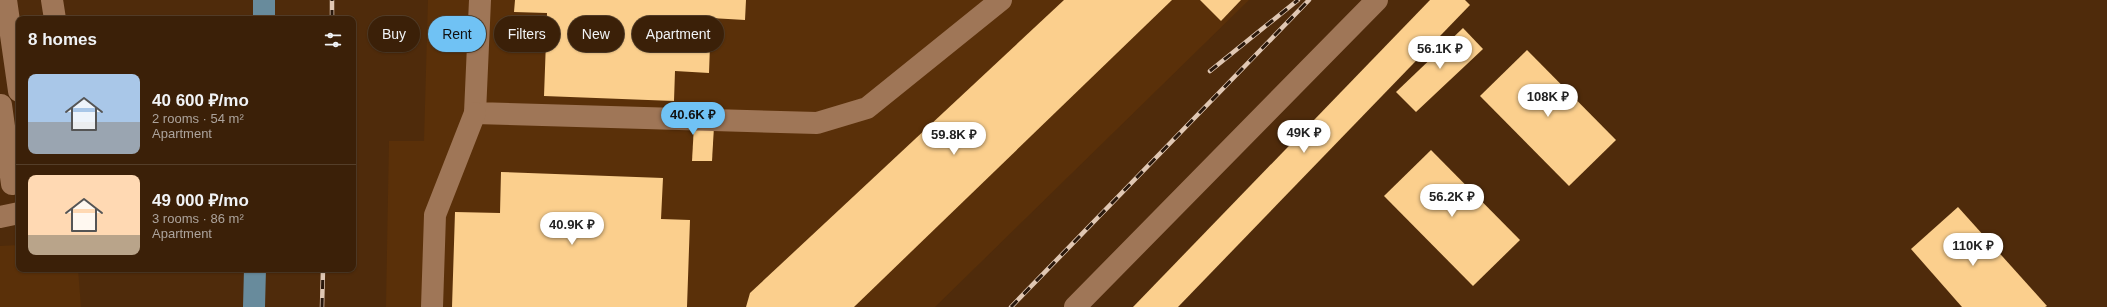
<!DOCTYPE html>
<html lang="en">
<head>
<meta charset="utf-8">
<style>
	:root { --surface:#3b2008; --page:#422812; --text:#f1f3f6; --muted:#aca39c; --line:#543e29; --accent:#70c2f4 }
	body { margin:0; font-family:Helvetica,sans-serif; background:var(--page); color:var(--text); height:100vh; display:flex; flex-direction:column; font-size:15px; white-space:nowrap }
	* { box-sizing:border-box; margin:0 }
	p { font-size:13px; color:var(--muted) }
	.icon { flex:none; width:22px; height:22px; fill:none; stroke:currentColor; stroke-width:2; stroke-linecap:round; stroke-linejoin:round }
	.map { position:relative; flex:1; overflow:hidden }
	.sheet { position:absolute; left:16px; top:16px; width:340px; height:256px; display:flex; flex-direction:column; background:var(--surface); border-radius:8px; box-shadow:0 1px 3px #0004,0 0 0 1px var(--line) }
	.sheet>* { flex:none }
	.top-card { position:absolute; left:368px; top:16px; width:380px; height:36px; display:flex; gap:8px }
	.price { position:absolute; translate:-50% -34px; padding:0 9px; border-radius:14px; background:#fff; color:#222; font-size:13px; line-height:26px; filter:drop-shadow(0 1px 2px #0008) }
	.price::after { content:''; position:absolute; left:50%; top:24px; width:12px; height:9px; margin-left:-6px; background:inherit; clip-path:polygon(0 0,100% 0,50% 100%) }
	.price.on { background:var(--accent); color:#111 }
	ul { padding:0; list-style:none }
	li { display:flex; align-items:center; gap:12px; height:100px; padding:0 12px }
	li+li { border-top:1px solid var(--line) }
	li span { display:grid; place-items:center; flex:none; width:112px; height:80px; border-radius:8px; color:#555 }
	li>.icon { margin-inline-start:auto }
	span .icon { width:48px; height:48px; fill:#fffc; stroke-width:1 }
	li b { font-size:17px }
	h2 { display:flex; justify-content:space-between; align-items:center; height:48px; padding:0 12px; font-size:17px }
	.tag { padding:0 14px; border-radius:18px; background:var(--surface); box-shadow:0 1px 3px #0004,0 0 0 1px var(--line); font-size:14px; line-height:36px }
	.tag.on { background:var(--accent); color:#111 }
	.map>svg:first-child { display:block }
</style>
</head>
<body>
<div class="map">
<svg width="2107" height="307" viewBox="0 0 2107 307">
	<rect width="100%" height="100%" fill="#4f2b0b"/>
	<g fill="#5a3009">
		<path d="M428 0H1249L935 307H386L389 141H424Z"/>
		<path d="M19 245V269H78L81 307H0V246Z"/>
	</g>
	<g fill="#fbcf8d">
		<path d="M515 0H746L745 20 711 18 709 73 675 71 674 101 544 96 547 13 514 12Z"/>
		<path d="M1064 0H1172L854 307H746L750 293Z"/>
		<path d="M1200 0H1241L1221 21Z"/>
		<path d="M1430 0H1465L1470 5 1178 307H1133Z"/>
		<path d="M1463 28 1483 49 1416 112 1396 92Z"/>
		<path d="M1527 50 1616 140 1569 186 1480 96Z"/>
		<path d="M694 125 714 126 712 161H692Z"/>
		<path d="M1431 150 1520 240 1473 286 1384 196Z"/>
		<path d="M501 172 663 178 661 219 690 220 687 307H452L455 212 500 213Z"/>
		<path d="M1958 207 2047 306 2045 307H1962L1911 249Z"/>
	</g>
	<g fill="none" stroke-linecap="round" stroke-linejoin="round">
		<g stroke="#9f7657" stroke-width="22">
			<path d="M6 0 19 91"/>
			<path d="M52 0 55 19"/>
			<path d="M480 0 475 113 817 123 867 108 1001 0"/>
			<path d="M1 105 12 184"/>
			<path d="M0 217 19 213"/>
			<path d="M432 307 435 215 475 113"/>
			<path d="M1075 307 1377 0"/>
		</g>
		<g stroke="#688b9c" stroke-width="22">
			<path d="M264 19V0"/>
			<path d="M254 307 255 269"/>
		</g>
		<defs>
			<g id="rail">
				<path d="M332 19V0"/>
				<path d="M1210 71 1298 0"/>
				<path d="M322 307 323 269"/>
				<path d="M1011 307 1309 0"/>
			</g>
		</defs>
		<use href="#rail" stroke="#e0c7b3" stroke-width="4.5"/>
		<use href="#rail" stroke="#29180c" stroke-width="3" stroke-dasharray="9" stroke-linecap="butt"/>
	</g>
</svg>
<b class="price" style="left:1440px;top:70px">56.1K ₽</b>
<b class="price" style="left:1548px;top:118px">108K ₽</b>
<b class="price on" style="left:693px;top:136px">40.6K ₽</b>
<b class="price" style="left:1304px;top:154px">49K ₽</b>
<b class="price" style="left:954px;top:156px">59.8K ₽</b>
<b class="price" style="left:1452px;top:218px">56.2K ₽</b>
<b class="price" style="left:572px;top:246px">40.9K ₽</b>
<b class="price" style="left:1973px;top:267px">110K ₽</b>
<div class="top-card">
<a class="tag">Buy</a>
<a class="tag on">Rent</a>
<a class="tag">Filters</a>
<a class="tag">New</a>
<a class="tag">Apartment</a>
</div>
<section class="sheet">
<h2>8 homes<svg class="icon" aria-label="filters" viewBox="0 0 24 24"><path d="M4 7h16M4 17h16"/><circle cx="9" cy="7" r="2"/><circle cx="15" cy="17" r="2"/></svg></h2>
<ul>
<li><span style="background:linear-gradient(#a9c7e8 60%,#9aa5b1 0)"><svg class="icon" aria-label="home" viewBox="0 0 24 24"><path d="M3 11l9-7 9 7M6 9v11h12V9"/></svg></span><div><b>40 600 ₽/mo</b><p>2 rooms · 54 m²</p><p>Apartment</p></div></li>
<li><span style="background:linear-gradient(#ffd9b3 75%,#b9a48a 0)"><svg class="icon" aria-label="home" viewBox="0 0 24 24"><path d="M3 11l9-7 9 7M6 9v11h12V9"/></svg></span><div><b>49 000 ₽/mo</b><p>3 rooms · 86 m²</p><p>Apartment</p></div></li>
</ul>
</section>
</div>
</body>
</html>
